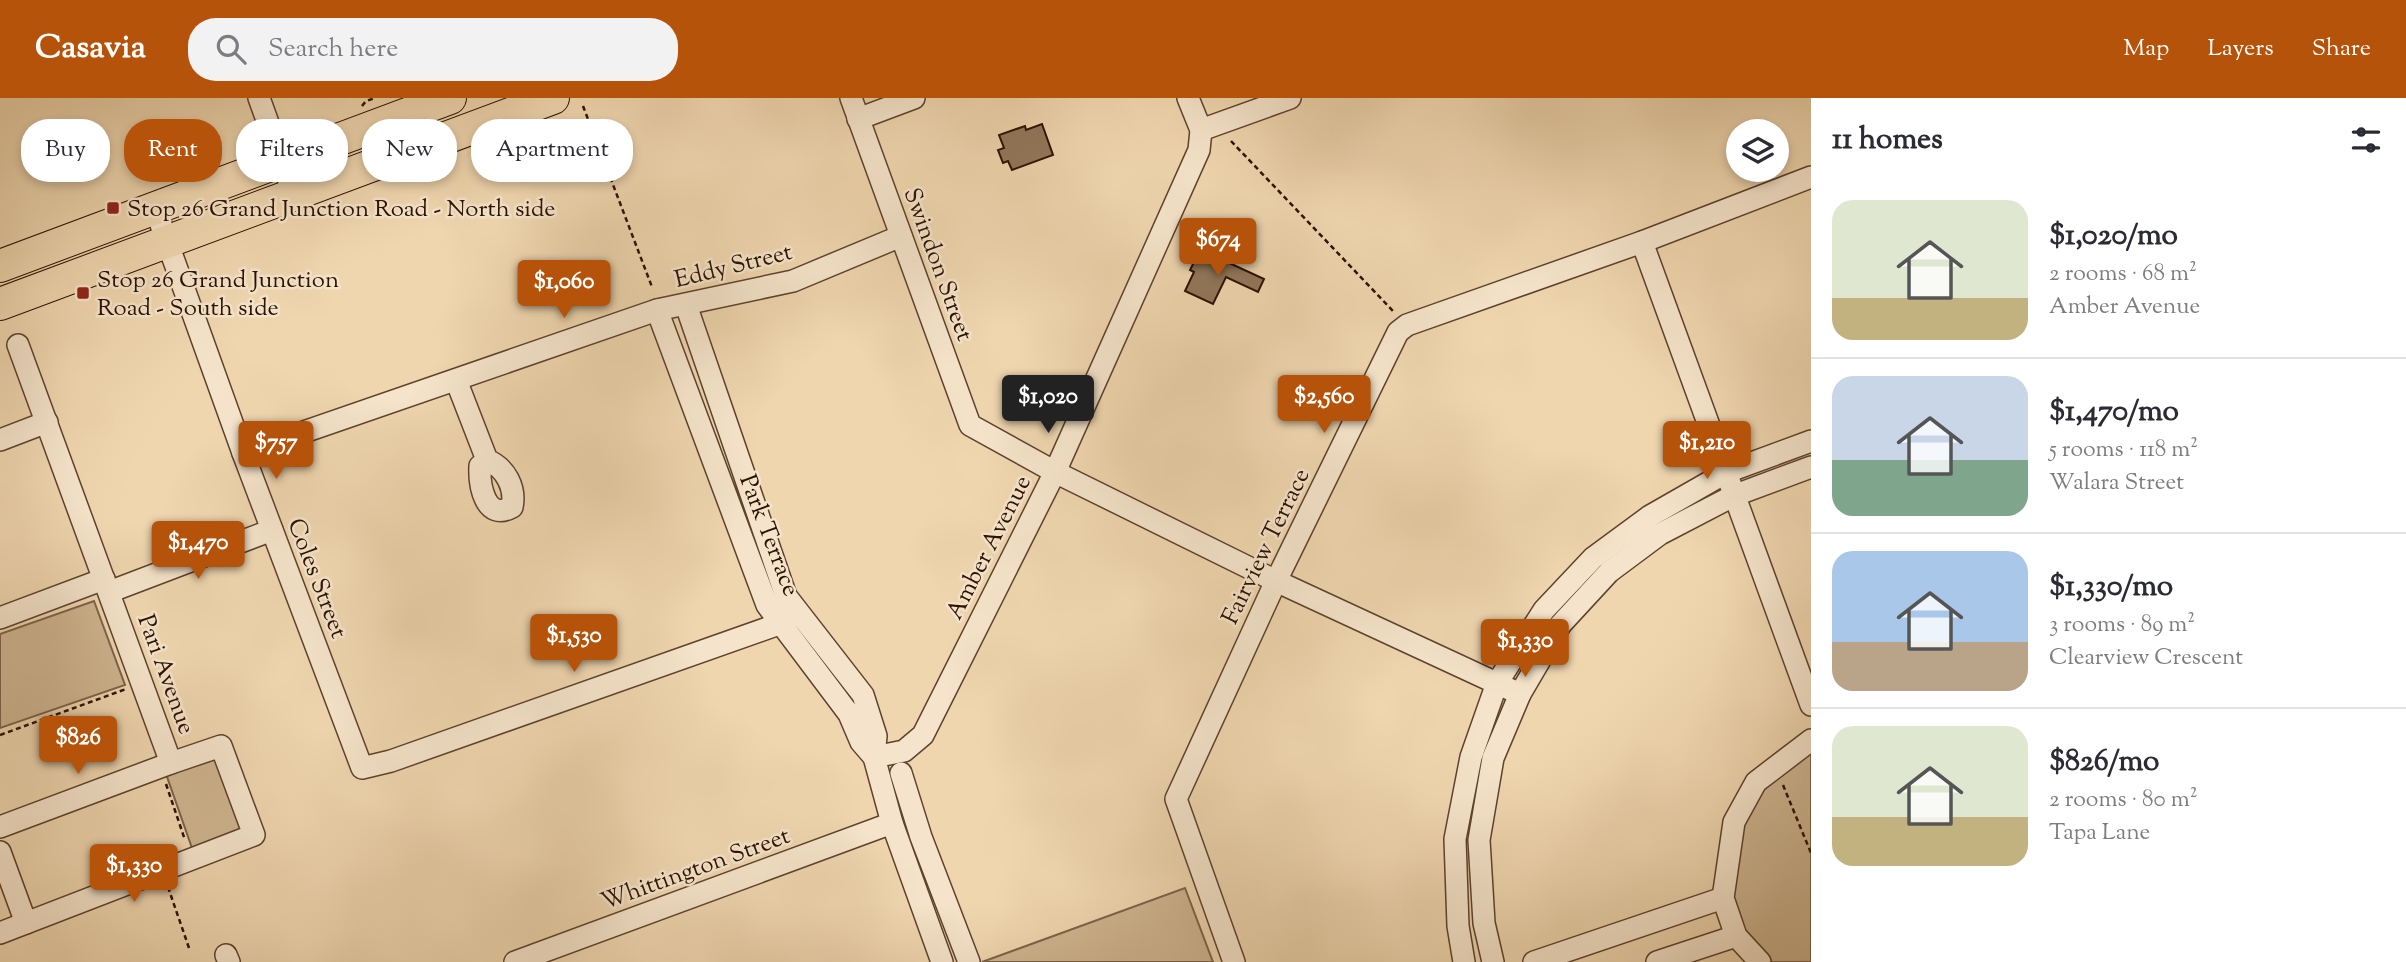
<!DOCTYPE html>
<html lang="en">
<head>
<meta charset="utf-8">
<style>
	:root { --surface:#fff; --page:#f2f2f3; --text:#2b2b33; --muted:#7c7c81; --line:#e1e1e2; --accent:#b45309 }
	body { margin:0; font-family:"Sorts Mill Goudy",serif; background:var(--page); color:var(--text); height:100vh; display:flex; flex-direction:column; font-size:26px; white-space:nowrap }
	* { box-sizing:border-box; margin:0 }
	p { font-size:23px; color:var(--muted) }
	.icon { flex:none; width:38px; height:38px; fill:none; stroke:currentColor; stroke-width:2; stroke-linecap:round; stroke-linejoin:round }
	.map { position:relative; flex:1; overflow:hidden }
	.sheet { display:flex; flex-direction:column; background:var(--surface); width:595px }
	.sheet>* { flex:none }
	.hud { position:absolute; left:21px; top:21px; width:665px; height:63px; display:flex; gap:14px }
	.buttons { position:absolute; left:1726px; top:21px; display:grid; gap:14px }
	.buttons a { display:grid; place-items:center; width:63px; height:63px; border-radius:50%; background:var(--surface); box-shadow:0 4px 10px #0003; font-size:35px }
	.price { position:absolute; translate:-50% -60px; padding:0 16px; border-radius:7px; background:var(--accent); color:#fff; font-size:23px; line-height:46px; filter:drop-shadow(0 2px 4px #0008) }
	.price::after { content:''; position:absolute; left:50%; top:42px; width:21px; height:16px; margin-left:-10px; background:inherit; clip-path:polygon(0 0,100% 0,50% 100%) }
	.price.on { background:#222; color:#fff }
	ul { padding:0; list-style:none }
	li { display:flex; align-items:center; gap:21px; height:175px; padding:0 21px }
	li+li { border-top:2px solid var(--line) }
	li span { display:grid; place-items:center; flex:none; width:196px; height:140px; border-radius:21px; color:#555 }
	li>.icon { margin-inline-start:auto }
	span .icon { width:84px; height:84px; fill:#fffc; stroke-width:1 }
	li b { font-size:30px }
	h2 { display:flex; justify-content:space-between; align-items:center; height:84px; padding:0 21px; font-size:30px }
	.tag { padding:0 24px; border-radius:28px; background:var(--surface); box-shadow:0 4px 10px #0003; font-size:24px; line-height:63px }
	.tag.on { background:var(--accent); color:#fff }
	header { display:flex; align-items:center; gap:42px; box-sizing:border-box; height:98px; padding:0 35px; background:var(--accent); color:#fff }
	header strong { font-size:33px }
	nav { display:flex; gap:38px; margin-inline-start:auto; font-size:24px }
	.search { width:490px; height:63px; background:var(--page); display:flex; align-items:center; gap:18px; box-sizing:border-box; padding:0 24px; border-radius:28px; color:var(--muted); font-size:26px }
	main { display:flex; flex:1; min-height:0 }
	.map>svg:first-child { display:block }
</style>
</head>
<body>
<header>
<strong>Casavia</strong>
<div class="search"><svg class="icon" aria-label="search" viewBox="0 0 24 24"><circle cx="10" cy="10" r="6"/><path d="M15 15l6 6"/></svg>Search here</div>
<nav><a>Map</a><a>Layers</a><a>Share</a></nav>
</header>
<main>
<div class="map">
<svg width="1811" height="864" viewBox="0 0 1811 864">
	<rect width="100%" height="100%" fill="#efd6af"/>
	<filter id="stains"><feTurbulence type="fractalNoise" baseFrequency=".00286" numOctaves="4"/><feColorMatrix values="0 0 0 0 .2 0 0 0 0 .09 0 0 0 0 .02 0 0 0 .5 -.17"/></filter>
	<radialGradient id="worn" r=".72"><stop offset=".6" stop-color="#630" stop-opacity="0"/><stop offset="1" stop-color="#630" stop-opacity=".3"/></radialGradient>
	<g fill="#ceb591" stroke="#7d6349" stroke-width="2">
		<path d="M94 503 125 587 0 630V536Z"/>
		<path d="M1811 642V864H1760L1723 800 1756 684Z"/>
		<path d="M218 654 246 731 192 750 165 673Z"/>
		<path d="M1185 790 1213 864H982Z"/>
	</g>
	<g fill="#91775b" stroke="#2c1101" stroke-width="2">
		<path d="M1042 26 1053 57 1012 72 1008 63 1003 65 998 52 1004 50 999 37 1025 28 1026 32Z"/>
		<path d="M1212 157 1264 181 1258 194 1226 179 1213 206 1185 193 1194 174 1190 172 1196 160 1208 165Z"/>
	</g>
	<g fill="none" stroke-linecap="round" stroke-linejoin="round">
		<defs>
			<g id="minor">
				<path d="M259 0 294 97"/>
				<path d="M851 0 970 327 1055 374 1276 483 1520 596"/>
				<path d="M858 21 914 0"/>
				<path d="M1201 32 1290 0"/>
				<path d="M155 110 243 355 362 670 391 663 779 526 798 515"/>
				<path d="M1642 144 1811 607"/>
				<path d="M657 212 767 507 849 616 861 644 874 659 876 638 863 597 786 498 686 207"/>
				<path d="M456 282 487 362C506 370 516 390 512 409 485 424 479 387 480 368L487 362"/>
				<path d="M0 342 47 324"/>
				<path d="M243 355 657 212 793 183 901 138"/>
				<path d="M109 494 272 432"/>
				<path d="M0 520 104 481"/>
				<path d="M901 675 921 739 969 864"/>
				<path d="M0 729 171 665"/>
				<path d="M0 754 26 825"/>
				<path d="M0 835 254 737 221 648 171 665 18 247"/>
				<path d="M226 857 229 864"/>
				<path d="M515 864 892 725"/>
				<path d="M942 864 892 725 874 659 904 653 923 637 1055 374 1199 52 1201 32 1188 0"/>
				<path d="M1234 864 1176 701 1276 483 1398 234 1407 227 1642 144 1811 79"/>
				<path d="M1464 864 1458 828 1455 741 1471 659 1497 585 1544 512 1593 460 1650 418 1727 374 1811 343"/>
				<path d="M1493 864 1484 825 1479 742 1493 660 1520 596 1561 526 1609 474 1660 436 1733 398 1811 369"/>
				<path d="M1534 864 1723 800"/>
				<path d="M1657 864 1736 838"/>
				<path d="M1760 864 1736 838 1723 800 1734 724 1756 684 1811 642"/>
			</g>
			<g id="highway">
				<path d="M0 168 450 0"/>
				<path d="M0 206 553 0"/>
			</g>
		</defs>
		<use href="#minor" stroke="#5d422c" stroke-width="24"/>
		<use href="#highway" stroke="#2c1101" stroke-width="34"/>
		<g stroke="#2c1101" stroke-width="2.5" stroke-dasharray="5 3.5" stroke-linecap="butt">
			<path d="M362 8 366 3 375 0"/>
			<path d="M583 8 652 189"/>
			<path d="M289 32 296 29 302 30"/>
			<path d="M1231 43 1393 213"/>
			<path d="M0 637 126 591"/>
			<path d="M166 686 185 742"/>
			<path d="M1783 687 1811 755"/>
			<path d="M168 789 189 850"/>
		</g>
		<use href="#minor" stroke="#f5e4cb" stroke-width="21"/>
		<use href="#highway" stroke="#efd6af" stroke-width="32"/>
	</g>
	<g fill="#8f2418" stroke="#f5e4cb" stroke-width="2.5">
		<rect x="106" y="103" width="14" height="14" rx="3.5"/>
		<rect x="76" y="188" width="14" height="14" rx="3.5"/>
	</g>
	<g text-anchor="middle" stroke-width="5" stroke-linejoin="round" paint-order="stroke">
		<g font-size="24" fill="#2c1101" stroke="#f5e4cb" text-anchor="start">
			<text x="127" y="118">Stop 26 Grand Junction Road - North side</text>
			<text x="97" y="189">Stop 26 Grand Junction<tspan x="97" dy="28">Road - South side</tspan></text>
		</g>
		<g font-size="24" fill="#2c1101" stroke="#f5e4cb">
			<text transform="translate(939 166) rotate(70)" y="8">Swindon Street</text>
			<text transform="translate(733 167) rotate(-14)" y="8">Eddy Street</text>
			<text transform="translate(770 437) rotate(69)" y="8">Park Terrace</text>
			<text transform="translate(1265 448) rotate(-64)" y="8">Fairview Terrace</text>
			<text transform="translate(988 449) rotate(-63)" y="8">Amber Avenue</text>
			<text transform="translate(318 480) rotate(69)" y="8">Coles Street</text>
			<text transform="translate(167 576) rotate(70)" y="8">Pari Avenue</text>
			<text transform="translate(695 770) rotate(-20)" y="8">Whittington Street</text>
		</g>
	</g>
	<rect width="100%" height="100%" filter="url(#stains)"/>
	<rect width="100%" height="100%" fill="url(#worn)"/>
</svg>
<div class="buttons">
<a><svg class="icon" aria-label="layers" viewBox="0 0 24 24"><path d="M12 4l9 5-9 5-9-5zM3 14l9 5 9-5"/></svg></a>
</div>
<b class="price" style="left:1218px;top:180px">$674</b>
<b class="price" style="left:564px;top:222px">$1,060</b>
<b class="price on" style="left:1048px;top:337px">$1,020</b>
<b class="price" style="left:1324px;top:337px">$2,560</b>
<b class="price" style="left:276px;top:383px">$757</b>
<b class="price" style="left:1707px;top:383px">$1,210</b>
<b class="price" style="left:198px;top:483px">$1,470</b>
<b class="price" style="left:574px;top:576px">$1,530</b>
<b class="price" style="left:1525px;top:581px">$1,330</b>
<b class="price" style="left:78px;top:678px">$826</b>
<b class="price" style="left:134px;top:806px">$1,330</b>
<div class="hud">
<a class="tag">Buy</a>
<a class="tag on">Rent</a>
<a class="tag">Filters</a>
<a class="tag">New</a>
<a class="tag">Apartment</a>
</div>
</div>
<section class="sheet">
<h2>11 homes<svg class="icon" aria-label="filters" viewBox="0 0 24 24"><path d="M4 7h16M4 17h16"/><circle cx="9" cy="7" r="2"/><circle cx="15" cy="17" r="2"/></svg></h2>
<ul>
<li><span style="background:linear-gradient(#dfe7d0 70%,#c2b280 0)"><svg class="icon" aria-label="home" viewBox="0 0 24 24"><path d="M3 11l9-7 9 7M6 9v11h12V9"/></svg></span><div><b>$1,020/mo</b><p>2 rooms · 68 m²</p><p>Amber Avenue</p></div></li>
<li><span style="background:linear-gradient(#c9d6e8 60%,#7fa58c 0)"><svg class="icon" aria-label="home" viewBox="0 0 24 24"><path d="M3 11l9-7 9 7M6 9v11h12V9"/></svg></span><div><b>$1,470/mo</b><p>5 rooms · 118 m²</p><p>Walara Street</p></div></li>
<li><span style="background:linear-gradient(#a9c7e8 65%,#b9a48a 0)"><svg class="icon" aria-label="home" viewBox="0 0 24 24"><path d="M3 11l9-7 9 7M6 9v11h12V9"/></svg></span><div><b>$1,330/mo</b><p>3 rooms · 89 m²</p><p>Clearview Crescent</p></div></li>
<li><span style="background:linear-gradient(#dfe7d0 65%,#c2b280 0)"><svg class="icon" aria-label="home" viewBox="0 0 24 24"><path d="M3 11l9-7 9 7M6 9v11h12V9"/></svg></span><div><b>$826/mo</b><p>2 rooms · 80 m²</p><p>Tapa Lane</p></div></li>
</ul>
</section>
</main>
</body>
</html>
